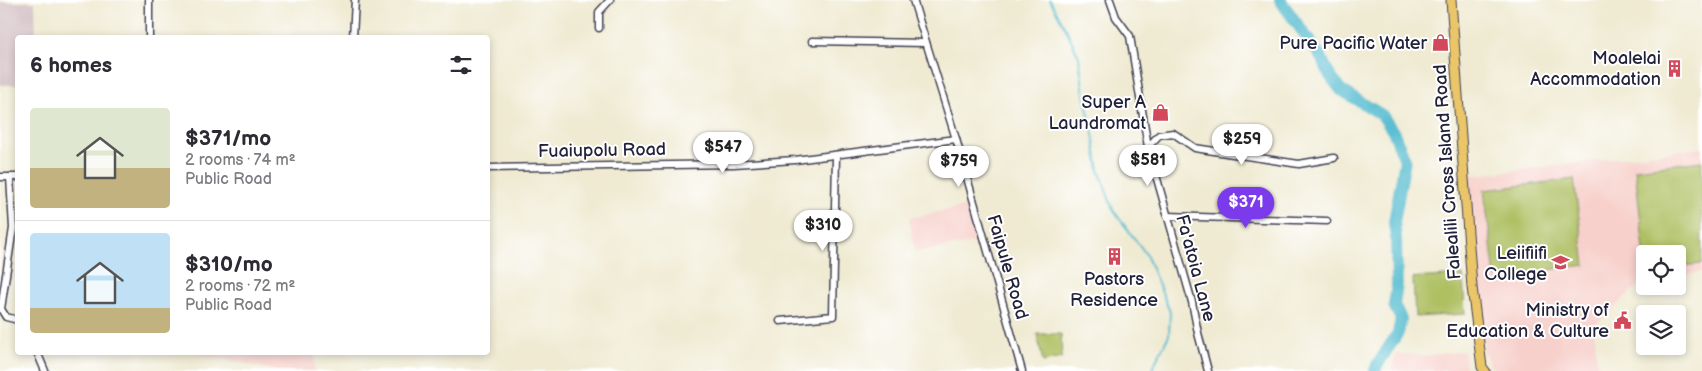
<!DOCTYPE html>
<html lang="en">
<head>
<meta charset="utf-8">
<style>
	:root { --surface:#fff; --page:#f2f2f3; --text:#2b2b33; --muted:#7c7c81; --line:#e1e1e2; --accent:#7c3aed }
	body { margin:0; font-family:"Balsamiq Sans",sans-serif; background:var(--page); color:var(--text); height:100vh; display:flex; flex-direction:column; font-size:19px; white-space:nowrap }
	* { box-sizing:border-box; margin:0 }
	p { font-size:16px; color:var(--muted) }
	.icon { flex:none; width:28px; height:28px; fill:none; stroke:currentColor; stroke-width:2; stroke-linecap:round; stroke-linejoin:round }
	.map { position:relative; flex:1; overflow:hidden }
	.drawer { position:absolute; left:15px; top:35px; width:475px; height:320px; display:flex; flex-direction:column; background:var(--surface); border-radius:5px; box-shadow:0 2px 8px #0003 }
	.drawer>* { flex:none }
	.tools { position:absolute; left:1636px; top:245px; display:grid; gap:10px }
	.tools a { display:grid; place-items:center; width:50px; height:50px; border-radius:5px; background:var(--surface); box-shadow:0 2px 8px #0003; font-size:25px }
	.price { position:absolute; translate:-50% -42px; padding:0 11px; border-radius:18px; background:#fff; color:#222; font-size:16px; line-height:32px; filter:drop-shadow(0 1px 2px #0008) }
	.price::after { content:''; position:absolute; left:50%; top:30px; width:15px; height:11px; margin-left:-8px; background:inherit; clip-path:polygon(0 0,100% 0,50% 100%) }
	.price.active { background:var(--accent); color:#fff }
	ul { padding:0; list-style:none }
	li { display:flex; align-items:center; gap:15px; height:125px; padding:0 15px }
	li+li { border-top:1px solid var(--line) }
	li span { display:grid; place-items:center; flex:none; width:140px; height:100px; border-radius:5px; color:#555 }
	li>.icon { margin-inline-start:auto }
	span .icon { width:60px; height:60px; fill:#fffc; stroke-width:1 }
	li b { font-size:21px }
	h2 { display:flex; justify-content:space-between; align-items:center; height:60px; padding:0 15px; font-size:21px }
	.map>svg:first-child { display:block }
</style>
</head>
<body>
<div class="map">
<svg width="1702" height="371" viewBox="0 0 1702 371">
	<rect width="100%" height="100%" fill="#fff"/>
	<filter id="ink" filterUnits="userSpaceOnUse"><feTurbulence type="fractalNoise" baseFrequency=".02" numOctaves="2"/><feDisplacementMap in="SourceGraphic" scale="10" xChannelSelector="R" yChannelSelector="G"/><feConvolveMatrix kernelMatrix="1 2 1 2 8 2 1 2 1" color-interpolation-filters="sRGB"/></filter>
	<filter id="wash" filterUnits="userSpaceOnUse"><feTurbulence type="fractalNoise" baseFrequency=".0096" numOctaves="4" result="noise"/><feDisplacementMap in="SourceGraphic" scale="20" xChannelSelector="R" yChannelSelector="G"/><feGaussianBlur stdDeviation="1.12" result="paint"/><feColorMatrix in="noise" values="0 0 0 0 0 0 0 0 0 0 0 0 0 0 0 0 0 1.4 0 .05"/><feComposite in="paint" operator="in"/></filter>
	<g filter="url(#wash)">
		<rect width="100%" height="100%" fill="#efead1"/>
		<g fill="#f7d0cb">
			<path d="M1702 148V272L1678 275V254H1645V279L1594 326 1598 371H1494L1483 351V312L1469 176Z"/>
			<path d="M968 206 978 242 915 252 909 218Z"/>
			<path d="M1464 351 1466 371H1392V368L1395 354 1424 356Z"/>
			<path d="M194 353H315L314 371H280Z"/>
		</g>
		<path fill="#d2bec2" d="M0 2H35L36 37 18 38 17 85H0Z"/>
		<g fill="#afc063" stroke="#68714f">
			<path d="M1702 161V264L1678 266V254H1645V260L1635 169Z"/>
			<path d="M1574 179 1585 265 1495 277 1484 190Z"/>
			<path d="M1463 275 1465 314 1415 317 1413 278Z"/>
			<path d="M1037 334H1061L1062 358 1043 362Z"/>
		</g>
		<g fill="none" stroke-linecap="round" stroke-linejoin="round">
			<path stroke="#50b9ce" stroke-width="2" d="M1050 0 1067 31 1079 57 1084 95 1091 123 1099 170 1113 210 1146 254 1170 312 1169 335 1151 371"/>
			<path stroke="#50b9ce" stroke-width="12" d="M1280 0 1321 57 1330 76 1341 90 1382 115 1394 133 1405 160 1394 222 1396 238 1397 285 1394 305 1401 319 1398 333 1377 365 1375 371"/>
		</g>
	</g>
	<g filter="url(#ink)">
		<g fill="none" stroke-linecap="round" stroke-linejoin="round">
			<defs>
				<g id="minor">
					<path d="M913 0 956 139 1022 371"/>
					<path d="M1110 0 1116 17 1130 36 1148 147 1192 302 1198 333 1208 371"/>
					<path d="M599 28V12L610 0"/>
					<path d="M149 38V0"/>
					<path d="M353 38 355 0"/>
					<path d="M812 41 926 43"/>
					<path d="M1148 147 1159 135 1173 133 1195 148 1233 154 1299 164 1334 158"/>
					<path d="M488 168 734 164 795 160 956 139"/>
					<path d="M0 177H18"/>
					<path d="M10 177 13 228 1 309 6 317 18 320"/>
					<path d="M1167 216 1327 221"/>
					<path d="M780 321 833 316 836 155"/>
					<path d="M37 352 45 371"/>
				</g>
				<path id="major" d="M1451 0 1472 287 1482 367 1485 371"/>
			</defs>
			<use href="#minor" stroke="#414052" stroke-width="9"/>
			<use href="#major" stroke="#414052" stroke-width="11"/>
			<use href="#minor" stroke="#fff" stroke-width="6"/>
			<use href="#major" stroke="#ebc669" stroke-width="9"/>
		</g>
	</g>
	<defs>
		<symbol id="shop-bare" viewBox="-9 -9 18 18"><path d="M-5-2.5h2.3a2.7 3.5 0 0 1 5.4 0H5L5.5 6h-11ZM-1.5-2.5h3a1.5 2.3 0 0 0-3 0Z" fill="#d1495b" stroke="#fff" stroke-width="2.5" paint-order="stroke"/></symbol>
		<symbol id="building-bare" viewBox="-9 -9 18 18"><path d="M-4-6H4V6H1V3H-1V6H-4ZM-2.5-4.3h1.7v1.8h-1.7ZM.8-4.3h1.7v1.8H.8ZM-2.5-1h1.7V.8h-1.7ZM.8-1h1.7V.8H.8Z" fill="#d1495b" stroke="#fff" stroke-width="2.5" paint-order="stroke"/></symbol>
		<symbol id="university-bare" viewBox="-9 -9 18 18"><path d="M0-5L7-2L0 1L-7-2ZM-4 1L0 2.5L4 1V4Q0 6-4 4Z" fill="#d1495b" stroke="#fff" stroke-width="2.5" paint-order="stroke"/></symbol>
		<symbol id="civic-bare" viewBox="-9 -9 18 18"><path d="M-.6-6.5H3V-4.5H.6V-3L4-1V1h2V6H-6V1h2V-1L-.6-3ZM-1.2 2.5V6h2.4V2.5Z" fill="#d1495b" stroke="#fff" stroke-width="2.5" paint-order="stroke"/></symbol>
	</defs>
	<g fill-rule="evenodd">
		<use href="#shop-bare" x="1428" y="30" width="25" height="25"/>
		<use href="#building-bare" x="1662" y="56" width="25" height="25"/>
		<use href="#shop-bare" x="1148" y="100" width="25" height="25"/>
		<use href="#building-bare" x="1102" y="244" width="25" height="25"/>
		<use href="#university-bare" x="1548" y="250" width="25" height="25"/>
		<use href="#civic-bare" x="1610" y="308" width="25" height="25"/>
	</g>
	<g text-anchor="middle" stroke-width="4" stroke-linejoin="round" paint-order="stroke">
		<g font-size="18" fill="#22223b" stroke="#fff" text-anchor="end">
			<text x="1427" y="49">Pure Pacific Water</text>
			<text x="1661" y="64">Moalelai<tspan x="1661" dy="21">Accommodation</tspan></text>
			<text x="1146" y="108">Super A<tspan x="1146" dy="21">Laundromat</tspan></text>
			<text x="1547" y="259">Leiifiifi<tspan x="1547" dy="21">College</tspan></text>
			<text x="1114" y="285" text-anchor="middle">Pastors<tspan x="1114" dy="21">Residence</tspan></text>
			<text x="1609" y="316">Ministry of<tspan x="1609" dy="21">Education &amp; Culture</tspan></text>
		</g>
		<g font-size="18" fill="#22223b" stroke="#fff">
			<text transform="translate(602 150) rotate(-1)" y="6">Fuaiupolu Road</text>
			<text transform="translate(1447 172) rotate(-94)" y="6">Falealili Cross Island Road</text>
			<text transform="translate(1008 267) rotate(74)" y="6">Faipule Road</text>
			<text transform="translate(1196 268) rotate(75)" y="6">Fa'atoia Lane</text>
		</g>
	</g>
</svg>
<div class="tools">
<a><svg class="icon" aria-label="locate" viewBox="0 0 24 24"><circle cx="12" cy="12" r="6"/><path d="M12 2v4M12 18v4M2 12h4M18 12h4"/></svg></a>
<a><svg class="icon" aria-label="layers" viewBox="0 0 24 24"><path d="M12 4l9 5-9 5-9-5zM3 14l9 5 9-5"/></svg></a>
</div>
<b class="price" style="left:1242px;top:166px">$259</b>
<b class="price" style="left:723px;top:174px">$547</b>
<b class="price" style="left:1148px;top:187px">$581</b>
<b class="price" style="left:959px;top:188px">$759</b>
<b class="price active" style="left:1246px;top:229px">$371</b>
<b class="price" style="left:823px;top:252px">$310</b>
<section class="drawer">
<h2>6 homes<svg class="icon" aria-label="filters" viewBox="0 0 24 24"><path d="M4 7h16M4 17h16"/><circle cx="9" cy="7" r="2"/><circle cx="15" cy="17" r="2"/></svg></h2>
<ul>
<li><span style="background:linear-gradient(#dfe7d0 60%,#c2b280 0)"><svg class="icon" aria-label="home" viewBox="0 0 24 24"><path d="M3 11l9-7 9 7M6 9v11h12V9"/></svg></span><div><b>$371/mo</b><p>2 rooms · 74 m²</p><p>Public Road</p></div></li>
<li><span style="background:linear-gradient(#bfe0f5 75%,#c2b280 0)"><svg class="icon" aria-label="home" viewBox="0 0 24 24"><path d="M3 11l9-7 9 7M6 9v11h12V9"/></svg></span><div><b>$310/mo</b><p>2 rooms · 72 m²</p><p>Public Road</p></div></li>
</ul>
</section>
</div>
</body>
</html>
